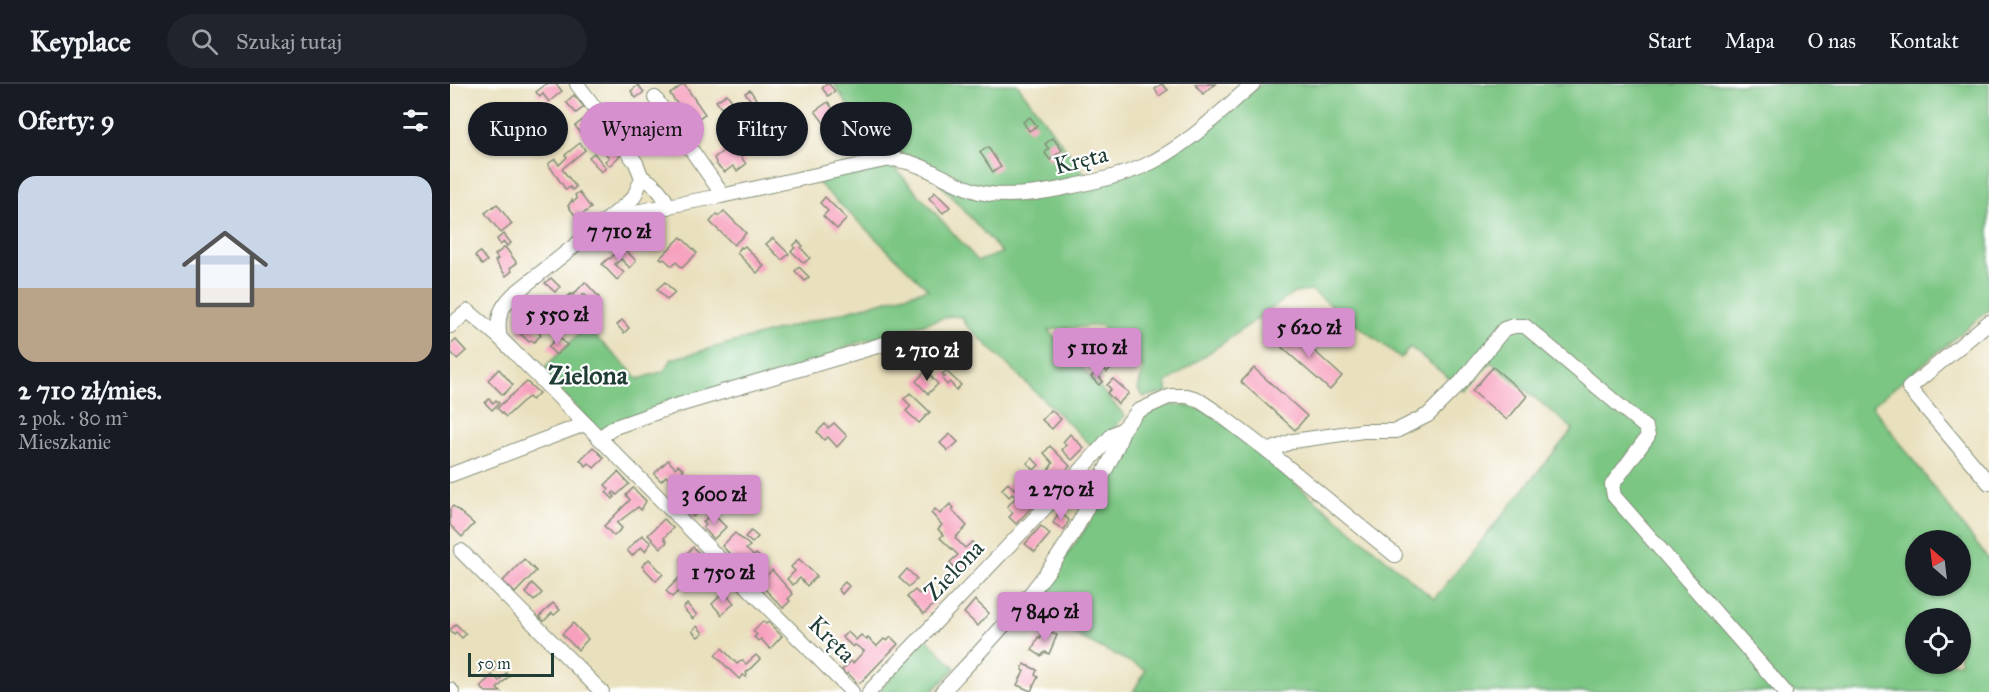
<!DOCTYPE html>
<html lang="pl">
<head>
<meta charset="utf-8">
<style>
	:root { --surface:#171b24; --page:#20242c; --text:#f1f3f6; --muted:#9ea1a6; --line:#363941; --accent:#d690ce }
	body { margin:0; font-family:"IM FELL Great Primer",serif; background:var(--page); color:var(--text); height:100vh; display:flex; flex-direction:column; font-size:22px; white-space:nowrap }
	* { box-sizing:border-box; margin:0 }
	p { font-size:20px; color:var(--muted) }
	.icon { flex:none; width:33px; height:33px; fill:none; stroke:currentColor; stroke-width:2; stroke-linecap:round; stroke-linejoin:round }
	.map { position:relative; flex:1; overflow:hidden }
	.drawer { display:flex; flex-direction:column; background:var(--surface); width:450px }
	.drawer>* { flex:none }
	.guide { position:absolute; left:18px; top:18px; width:570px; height:54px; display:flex; gap:12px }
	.needle { width:39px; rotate:332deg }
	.controls { position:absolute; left:1455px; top:446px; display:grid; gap:12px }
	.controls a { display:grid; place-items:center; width:66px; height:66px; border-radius:50%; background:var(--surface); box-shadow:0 2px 4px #0004; font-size:30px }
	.scale { position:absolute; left:18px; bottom:15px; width:86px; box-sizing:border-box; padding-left:6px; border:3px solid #1f3d34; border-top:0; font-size:16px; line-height:21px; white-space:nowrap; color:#1f3d34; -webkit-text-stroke:4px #fff; paint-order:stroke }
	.price { position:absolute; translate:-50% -51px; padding:0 14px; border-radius:6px; background:var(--accent); color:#111; font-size:20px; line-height:39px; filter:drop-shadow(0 2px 3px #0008) }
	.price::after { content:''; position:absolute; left:50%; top:36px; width:18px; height:14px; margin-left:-9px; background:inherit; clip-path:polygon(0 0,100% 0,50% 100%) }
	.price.selected { background:#222; color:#fff }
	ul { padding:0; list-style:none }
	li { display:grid; align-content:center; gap:12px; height:318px; padding:0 18px }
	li+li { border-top:2px solid var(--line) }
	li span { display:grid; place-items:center; height:186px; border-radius:18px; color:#555 }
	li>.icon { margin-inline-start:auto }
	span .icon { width:108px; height:108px; fill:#fffc; stroke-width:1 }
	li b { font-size:26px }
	h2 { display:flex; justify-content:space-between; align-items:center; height:72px; padding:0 18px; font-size:26px }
	.chip { padding:0 21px; border-radius:27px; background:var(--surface); box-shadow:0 2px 4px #0004; font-size:21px; line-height:54px }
	.chip.selected { background:var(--accent); color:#111 }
	header { display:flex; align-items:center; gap:36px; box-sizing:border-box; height:84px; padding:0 30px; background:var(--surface); border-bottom:2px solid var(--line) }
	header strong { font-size:28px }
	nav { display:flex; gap:33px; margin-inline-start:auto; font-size:21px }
	.search { width:420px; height:54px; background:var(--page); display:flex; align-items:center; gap:15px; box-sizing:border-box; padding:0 21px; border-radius:33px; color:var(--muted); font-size:22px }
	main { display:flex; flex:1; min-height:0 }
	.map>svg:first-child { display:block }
</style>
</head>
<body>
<header>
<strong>Keyplace</strong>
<div class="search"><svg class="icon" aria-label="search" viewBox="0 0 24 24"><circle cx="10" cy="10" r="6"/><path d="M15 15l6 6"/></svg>Szukaj tutaj</div>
<nav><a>Start</a><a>Mapa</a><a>O nas</a><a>Kontakt</a></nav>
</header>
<main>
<section class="drawer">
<h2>Oferty: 9<svg class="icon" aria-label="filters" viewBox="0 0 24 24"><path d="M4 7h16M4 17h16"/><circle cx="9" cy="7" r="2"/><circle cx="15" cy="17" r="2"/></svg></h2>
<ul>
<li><span style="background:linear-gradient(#c9d6e8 60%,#b9a48a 0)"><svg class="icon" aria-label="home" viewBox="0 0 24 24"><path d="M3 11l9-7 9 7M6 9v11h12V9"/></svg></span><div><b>2 710 zł/mies.</b><p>2 pok. · 80 m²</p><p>Mieszkanie</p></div></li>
</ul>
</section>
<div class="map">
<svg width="1539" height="608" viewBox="0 0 1539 608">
	<rect width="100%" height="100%" fill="#fff"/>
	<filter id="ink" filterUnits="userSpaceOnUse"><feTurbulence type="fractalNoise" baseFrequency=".0167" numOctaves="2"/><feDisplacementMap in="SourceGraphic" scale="12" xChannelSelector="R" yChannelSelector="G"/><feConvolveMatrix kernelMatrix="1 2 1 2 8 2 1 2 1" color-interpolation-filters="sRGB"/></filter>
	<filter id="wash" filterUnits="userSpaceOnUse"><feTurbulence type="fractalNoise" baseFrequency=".008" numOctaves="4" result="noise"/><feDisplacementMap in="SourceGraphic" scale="24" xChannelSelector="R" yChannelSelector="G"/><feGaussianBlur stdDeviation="1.35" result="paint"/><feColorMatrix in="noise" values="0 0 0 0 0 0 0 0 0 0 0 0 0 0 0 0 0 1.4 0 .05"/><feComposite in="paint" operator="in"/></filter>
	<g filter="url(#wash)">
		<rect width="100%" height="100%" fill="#e9e0bd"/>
		<g fill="#7cc683" stroke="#4e825c" stroke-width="1.5" fill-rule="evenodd">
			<path d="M384 0H567L637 93 572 105 526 103 453 70 427 67Z"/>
			<path d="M811 0H1539V226L1422 322 1539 476V608H683L696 586 577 527 638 441 684 342C709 316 726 318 758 327L984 515 1123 345 1041 278 1016 308 960 263 951 274 862 207 844 209 716 299 718 308 694 313 688 306 693 285 651 241 598 246 675 332 644 364 514 239 513 233 501 232 397 262 398 268 148 347 92 286 136 243 189 295 214 287 222 275 478 205 365 96 436 81 443 82 528 177 552 169 486 95 518 110 662 97 805 6ZM1466 456H1510V501H1466ZM1466 534H1510V579H1466Z"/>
			<path d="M475 553 505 584 482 608H428Z"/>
		</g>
		<g id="blocks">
			<g fill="#f7a0be">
				<path d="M96 0H106L112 7 99 18 93 10 90 13 86 8Z"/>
				<path d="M234 0 255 30 241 39 220 10Z"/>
				<path d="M377 0H379L385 7 378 12 372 4Z"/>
				<path d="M712 0 718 6 709 12 705 5Z"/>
				<path d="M745 0H765L753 10Z"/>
				<path d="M188 1 194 8 186 14 181 7Z"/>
				<path d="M300 6 306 15 302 18 295 9Z"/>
				<path d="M277 10 282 17 271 24 266 17Z"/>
				<path d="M124 11 134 23 126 29 116 18Z"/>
				<path d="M378 18 390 35 383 40 386 43 380 47 365 27Z"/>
				<path d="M337 19 346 28 345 29 348 34 337 43 325 27Z"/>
				<path d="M93 25 97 30 87 38 83 33Z"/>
				<path d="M138 32 149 46 136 56 125 42Z"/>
				<path d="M580 33 587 42 579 47 573 38Z"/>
				<path d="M319 37 329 51 316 60 303 42 308 38 313 42Z"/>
				<path d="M210 43 217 53 210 58 203 48Z"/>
				<path d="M157 54 170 72 159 82 155 77 159 74 149 60Z"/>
				<path d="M603 54 612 66 600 76 595 69 599 65 595 60Z"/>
				<path d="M130 59 135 66 112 85 126 103 122 106 120 103 116 106 98 80 105 75 109 81 117 73 115 71Z"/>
				<path d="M538 63 551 83 543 88 530 68Z"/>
				<path d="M277 64 282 71 287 67 296 80 287 87 283 82 275 88 267 81 264 74Z"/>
				<path d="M144 69 156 84 151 88 139 73Z"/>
				<path d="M129 108 141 124 127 134 118 122 122 116 123 118 127 115 125 111Z"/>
				<path d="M485 108 500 123 493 129 479 114Z"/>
				<path d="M375 113 397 135 387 145 373 132 378 127 370 119Z"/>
				<path d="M47 120 62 140 51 149 35 129Z"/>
				<path d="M274 127 296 149 284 161 260 138 267 130 269 132Z"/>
				<path d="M54 150 61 159 57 162 54 158 50 161 47 155Z"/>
				<path d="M231 153 247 169 232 184 226 178 222 182 214 175 213 176 210 174Z"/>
				<path d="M323 154 339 170 332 176 316 160Z"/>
				<path d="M348 157 353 162 351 164 360 174 354 179 341 167 345 164 343 162Z"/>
				<path d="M172 162 186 177 180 184 171 175 165 180 174 189 167 196 152 180 159 174 160 175Z"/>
				<path d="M295 162 314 182 307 189 287 169 291 163 292 164Z"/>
				<path d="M55 163 67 179 60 184 62 187 56 192 45 177 48 175 45 171Z"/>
				<path d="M30 168 37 177 32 181 25 172Z"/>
				<path d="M349 183 359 193 355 197 345 187Z"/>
				<path d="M101 194 110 203 105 208 95 199Z"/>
				<path d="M135 198 149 213 143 219 134 210 127 216 136 225 130 231 115 215 121 210 123 211Z"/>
				<path d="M215 198 225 209 217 216 207 205Z"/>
				<path d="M105 218 115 228 104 239 101 236 98 239 91 232 94 229 91 227 95 223 97 226Z"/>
				<path d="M172 236 179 244 174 249 167 241Z"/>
				<path d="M77 237 91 251 84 258 81 256 79 258 68 247Z"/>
				<path d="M839 244 892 292 880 306 826 258Z"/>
				<path d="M486 251 510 274 506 278 496 266 486 275 488 278 486 281 482 280 469 268Z"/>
				<path d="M108 252 117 261 106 271 98 263Z"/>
				<path d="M6 256 16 267 7 275 0 267V261Z"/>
				<path d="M653 275 662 283 657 288 649 279Z"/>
				<path d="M1043 283 1077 312 1057 336 1022 307Z"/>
				<path d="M804 284 857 332 845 346 791 298Z"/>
				<path d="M49 285 63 301 53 311 38 296Z"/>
				<path d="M476 287 488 300 478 310 466 297Z"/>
				<path d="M496 287 511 301 506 306 500 298 497 301 492 295 495 293 492 290Z"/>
				<path d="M645 289 653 297 649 301 641 293Z"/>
				<path d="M663 295 679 309 668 320 657 309 661 305 657 301Z"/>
				<path d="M77 298 89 309 82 316 79 313 72 318 56 333 47 324Z"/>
				<path d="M460 309 480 328 469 339 456 327 461 322 454 315Z"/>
				<path d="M39 315 43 319 46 316 49 319 42 326 35 319Z"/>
				<path d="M601 326 611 335 602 345 592 336Z"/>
				<path d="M384 339 397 352 387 363 378 353 374 356 367 348 375 340 378 344Z"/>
				<path d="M500 350 508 358 498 367 490 359Z"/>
				<path d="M620 350 634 364 622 376 612 366 616 361 613 358Z"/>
				<path d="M600 362 620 382 606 397 597 388 603 379 594 369Z"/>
				<path d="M143 363 154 374 144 384 139 379 136 382 130 376Z"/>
				<path d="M582 374 589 381 584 386 577 379Z"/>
				<path d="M218 376 225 384 228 381 234 386 222 398 216 392 211 397 204 390Z"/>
				<path d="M168 388 179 400 167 411 164 408 162 410 165 413 163 415 156 408 159 405 155 401Z"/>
				<path d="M234 390 239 392 244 400 233 410 224 400Z"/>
				<path d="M558 399 564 405 567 401 573 407 569 411 575 417 584 406 582 404 587 399 596 408 566 440 559 433 563 429 557 423 566 413 562 410 559 413 552 405Z"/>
				<path d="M183 404 196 417 191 426 188 423 167 439 172 444 164 452 154 442 180 416 176 411Z"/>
				<path d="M243 413 246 416 249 414 252 418 250 420 253 423 243 433 233 422Z"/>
				<path d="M500 420 504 424 502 426 517 442 505 454 515 464 522 458 531 467 510 491 500 478 508 471 490 454 493 451 488 445 492 441 481 429 485 425 490 430Z"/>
				<path d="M3 422 24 440 12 453 0 441V425Z"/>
				<path d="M609 428 619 436 614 446 603 439Z"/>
				<path d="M262 429 276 443 264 455 253 444 256 441 253 438Z"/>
				<path d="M214 435 223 444 214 454 217 458 211 464 198 451Z"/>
				<path d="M591 442 600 450 585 468 575 460Z"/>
				<path d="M301 447 308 453 302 459 295 453Z"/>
				<path d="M285 449 300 462 296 465 304 472 306 470 311 474 308 476 311 479 300 490 272 462Z"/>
				<path d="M192 451 201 459 195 467 191 463 182 472 177 466Z"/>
				<path d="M243 463 264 484 253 495 255 497 252 501 249 498 245 504 243 502 239 507 234 502 222 513 216 507 230 493 236 500 246 490 231 475Z"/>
				<path d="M74 475 86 487 65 509 53 497Z"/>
				<path d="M199 475 213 490 206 497 192 482Z"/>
				<path d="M349 475 367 492 357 502 350 494 343 501 337 495 345 487 341 483Z"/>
				<path d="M457 485 467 495 459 503 449 494Z"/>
				<path d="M322 486 343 510 338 515 340 517 333 524 309 499Z"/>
				<path d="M395 498 399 502 392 510 388 505Z"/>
				<path d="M82 499 92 509 84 517 76 509Z"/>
				<path d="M475 503 488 516 474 530 457 513 465 506 469 510Z"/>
				<path d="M274 508 284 519 272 531 262 520Z"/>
				<path d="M525 516 539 529 528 542 514 529Z"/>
				<path d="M103 519 110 526 104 531 102 529 94 537 89 533Z"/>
				<path d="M237 520 247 531 243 535 233 524Z"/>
				<path d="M313 537 316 540 318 538 332 552 320 565 311 555 308 557 304 553 307 551 303 547Z"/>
				<path d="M123 539 138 555 128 566 112 550Z"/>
				<path d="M6 540 16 550 12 554 6 548 4 550 0 546Z"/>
				<path d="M247 542 253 549 248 553 242 547Z"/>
				<path d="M594 544 607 551 599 570 595 568 591 572 582 566 588 553 590 554Z"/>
				<path d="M398 548 406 556 411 551 417 556 418 554 427 562 434 555 437 557 441 553 448 560 411 598 407 599 398 589 396 591 392 586 401 577 403 579 414 567 405 561 403 563 392 553Z"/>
				<path d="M272 564 287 580 292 576 296 580 306 571 310 575 296 589 297 591 296 593 293 591 289 595 265 571Z"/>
				<path d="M44 577 49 581 43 588 38 584Z"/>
				<path d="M574 580 587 586 585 591 588 593 581 607 567 601 574 587 572 586Z"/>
				<path d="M56 589 59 592 47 605 51 608H36L30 603 42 591 49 597Z"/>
			</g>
		</g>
	</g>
	<g filter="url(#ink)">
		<use href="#blocks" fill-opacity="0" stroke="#848e78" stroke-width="1.5"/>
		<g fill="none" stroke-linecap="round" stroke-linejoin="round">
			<defs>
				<g id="minor">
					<path d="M127 0 186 79 192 94 184 113 173 123 63 211C50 224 46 235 50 254L402 608"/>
					<path d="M205 14 268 104 271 112"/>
					<path d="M192 94C203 97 215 112 218 123"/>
					<path d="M173 123 180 129 271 112 430 77C436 76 443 75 448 76 477 80 501 101 529 108 555 114 584 110 610 105 638 99 668 93 694 82 735 64 769 29 803 0"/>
					<path d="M1539 238 1459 304 1539 399"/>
					<path d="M0 242 18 227 50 254"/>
					<path d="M149 354 165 343 222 323 461 252"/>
					<path d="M818 367 843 357 913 347H946L978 331 1012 297 1054 245 1064 242H1075L1196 344 1198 352 1162 401 1164 412 1335 608"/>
					<path d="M0 391 135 340"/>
					<path d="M11 467 152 608"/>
					<path d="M0 606 2 608"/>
					<path d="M419 608 633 384 663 350 673 345 688 327 721 312H737L747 315 768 329 818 367 945 471"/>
					<path d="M492 608C537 560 584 512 619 456 631 437 641 416 651 395 659 378 669 363 673 345"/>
				</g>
			</defs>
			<use href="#minor" stroke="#848e78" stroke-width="16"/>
			<use href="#minor" stroke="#fff" stroke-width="14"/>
		</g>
	</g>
	<g text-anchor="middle" stroke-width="4.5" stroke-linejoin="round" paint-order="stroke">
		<g font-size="24" fill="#1f3d34" stroke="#fff">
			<text transform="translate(631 76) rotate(-14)" y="8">Kręta</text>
			<text transform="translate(504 486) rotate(-46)" y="8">Zielona</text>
			<text transform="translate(382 555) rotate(45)" y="8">Kręta</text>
		</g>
		<g font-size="26" font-weight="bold" fill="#1f3d34" stroke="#fff">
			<text x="138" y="300">Zielona</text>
		</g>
	</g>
</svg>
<div class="controls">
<a><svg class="needle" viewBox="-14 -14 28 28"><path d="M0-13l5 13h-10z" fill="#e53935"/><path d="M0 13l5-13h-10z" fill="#9ea1a6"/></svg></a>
<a><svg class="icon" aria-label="locate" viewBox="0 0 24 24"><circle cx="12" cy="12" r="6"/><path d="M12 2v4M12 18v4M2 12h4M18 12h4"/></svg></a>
</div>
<div class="scale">50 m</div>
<b class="price" style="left:169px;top:179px">7 710 zł</b>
<b class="price" style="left:107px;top:262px">5 550 zł</b>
<b class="price" style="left:859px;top:275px">5 620 zł</b>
<b class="price" style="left:647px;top:295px">5 110 zł</b>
<b class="price selected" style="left:477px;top:298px">2 710 zł</b>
<b class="price" style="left:611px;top:437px">2 270 zł</b>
<b class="price" style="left:264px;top:442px">3 600 zł</b>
<b class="price" style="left:273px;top:520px">1 750 zł</b>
<b class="price" style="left:595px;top:559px">7 840 zł</b>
<div class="guide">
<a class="chip">Kupno</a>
<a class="chip selected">Wynajem</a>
<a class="chip">Filtry</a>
<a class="chip">Nowe</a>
</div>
</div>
</main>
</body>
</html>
